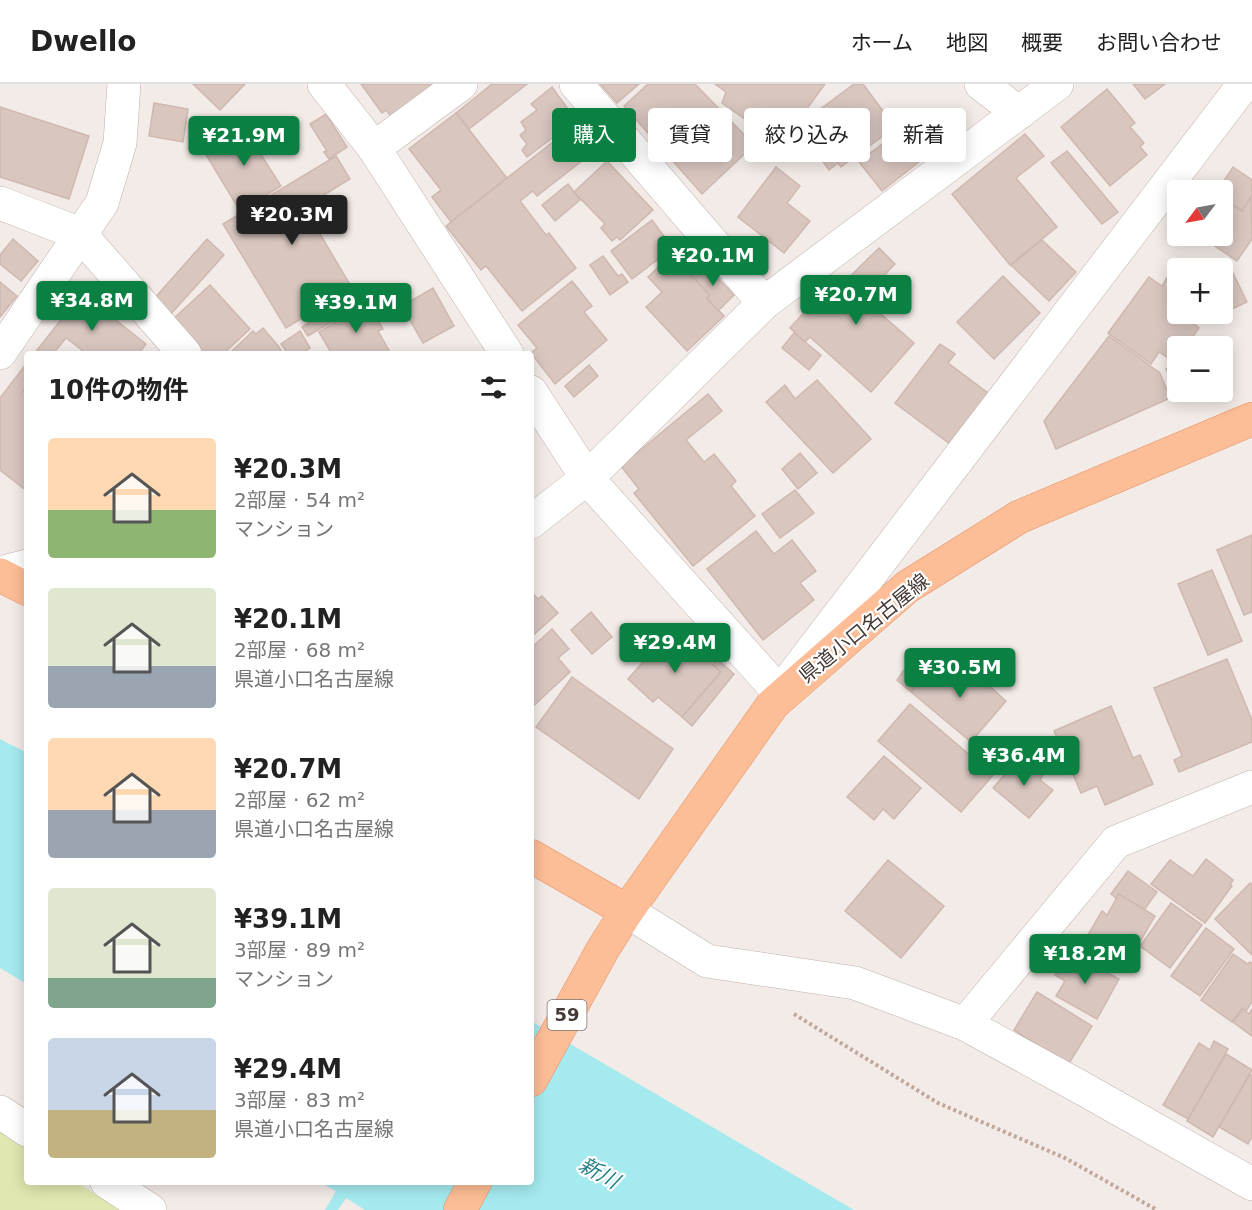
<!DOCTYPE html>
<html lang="ja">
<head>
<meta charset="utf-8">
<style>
	:root { --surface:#fff; --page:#f6f6f6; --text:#222; --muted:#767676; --line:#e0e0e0; --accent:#0b8043 }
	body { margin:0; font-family:"DejaVu Sans","Noto Sans JP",sans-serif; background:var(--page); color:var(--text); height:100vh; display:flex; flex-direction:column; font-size:22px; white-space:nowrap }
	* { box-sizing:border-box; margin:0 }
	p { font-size:20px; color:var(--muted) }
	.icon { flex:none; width:33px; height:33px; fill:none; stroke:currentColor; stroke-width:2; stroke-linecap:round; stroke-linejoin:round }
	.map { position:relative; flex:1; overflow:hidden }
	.side { position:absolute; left:24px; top:267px; width:510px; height:834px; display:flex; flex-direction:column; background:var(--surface); border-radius:6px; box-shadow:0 3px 15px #0003 }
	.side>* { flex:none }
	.guide { position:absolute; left:552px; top:24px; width:570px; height:54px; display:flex; gap:12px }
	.needle { width:39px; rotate:238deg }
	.fabs { position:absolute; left:1167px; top:96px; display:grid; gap:12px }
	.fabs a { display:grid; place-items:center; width:66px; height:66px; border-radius:6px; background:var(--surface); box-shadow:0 3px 15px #0003; font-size:30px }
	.price { position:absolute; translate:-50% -51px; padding:0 14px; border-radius:6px; background:var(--accent); color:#fff; font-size:20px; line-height:39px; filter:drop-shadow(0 2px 3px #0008) }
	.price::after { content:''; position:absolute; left:50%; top:36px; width:18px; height:14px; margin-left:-9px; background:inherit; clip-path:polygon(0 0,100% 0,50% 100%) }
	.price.current { background:#222; color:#fff }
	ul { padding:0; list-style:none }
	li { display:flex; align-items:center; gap:18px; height:150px; padding:0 24px }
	li span { display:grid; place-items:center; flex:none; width:168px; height:120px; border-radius:6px; color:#555 }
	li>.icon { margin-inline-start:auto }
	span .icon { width:72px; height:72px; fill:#fffc; stroke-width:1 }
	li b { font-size:26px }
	h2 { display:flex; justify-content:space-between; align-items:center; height:72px; padding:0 24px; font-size:26px }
	.chip { padding:0 21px; border-radius:6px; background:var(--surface); box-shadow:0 3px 15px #0003; font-size:21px; line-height:54px }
	.chip.current { background:var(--accent); color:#fff }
	header { display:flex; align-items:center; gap:36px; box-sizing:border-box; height:84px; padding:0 30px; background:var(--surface); border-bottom:2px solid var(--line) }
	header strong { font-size:28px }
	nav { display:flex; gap:33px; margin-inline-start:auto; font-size:21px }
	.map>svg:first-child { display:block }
</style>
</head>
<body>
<header>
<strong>Dwello</strong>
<nav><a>ホーム</a><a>地図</a><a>概要</a><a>お問い合わせ</a></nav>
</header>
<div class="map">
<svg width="1252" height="1126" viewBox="0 0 1252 1126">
	<rect width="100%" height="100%" fill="#f3ebe7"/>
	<path fill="#e1e7b0" d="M0 1048 27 1065V1098H77L119 1126H0Z"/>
	<g fill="#a4eaef">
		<path d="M0 655 27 669V900L0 884Z"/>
		<path d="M531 937 854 1126H365L346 1114 338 1126H325L336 1107 319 1098H531Z"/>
	</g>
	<g fill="#d8c6bf" stroke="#cfb8b0" stroke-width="1.5">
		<path d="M193 0H245L220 26Z"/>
		<path d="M361 0H435L392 34 386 26 382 29Z"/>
		<path d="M492 0H527L469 45 456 29Z"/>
		<path d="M600 0H639L617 19Z"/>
		<path d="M648 0H695L754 61 702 110 624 22Z"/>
		<path d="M715 0H825L774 70 750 52 756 43 722 19 726 8Z"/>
		<path d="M854 0H863L895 43 841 83 838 79 829 86 804 52 821 39 814 30Z"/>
		<path d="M1133 0H1165L1145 15Z"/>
		<path d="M552 3 576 36 527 73 522 66 527 60 520 51 526 46 521 38 537 26 531 20Z"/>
		<path d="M1107 5 1135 39 1130 43 1144 59 1140 63 1147 71 1110 102 1061 43Z"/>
		<path d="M154 19 188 25 183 58 149 52Z"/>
		<path d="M0 23 89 52 69 115 0 93Z"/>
		<path d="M456 29 507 94 451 138 432 113 441 106 409 65Z"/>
		<path d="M326 30 347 63 329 75 324 68 327 67 310 40Z"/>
		<path d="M912 37 934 66 882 107 859 78Z"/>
		<path d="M253 39 268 64 260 69 281 102 240 127 205 69Z"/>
		<path d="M577 39 597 65 537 112 533 107 520 117 546 151 549 149 576 184 522 227 486 182 481 186 446 142Z"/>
		<path d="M1025 50 1044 72 1016 94 1057 143 1010 181 952 110Z"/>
		<path d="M1067 67 1118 128 1102 140 1051 79Z"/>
		<path d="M336 72 350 95 304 123 352 204 286 244 223 140Z"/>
		<path d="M607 77 653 126 620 156 617 153 612 157 601 144 605 140 574 108Z"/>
		<path d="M776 83 800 102 787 119 810 137 784 169 738 133Z"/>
		<path d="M1233 83 1252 96V112L1242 127 1222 114V106H1218Z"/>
		<path d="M568 100 580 116 555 137 542 121Z"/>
		<path d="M1251 113 1252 155 1237 177 1200 152H1222V114L1242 127Z"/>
		<path d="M652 136 673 164 632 195 611 167Z"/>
		<path d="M13 155 38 177 21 197 0 180V171Z"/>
		<path d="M207 155 224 171 170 231 153 216Z"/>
		<path d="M1042 156 1076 188 1049 217 1011 181Z"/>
		<path d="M685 158 703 179 691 191 710 211 707 214 724 232 687 267 646 223 662 208 648 193Z"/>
		<path d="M879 164 895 180 867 209 877 218 873 223 914 259 871 308 810 253 805 258 790 244 818 213 824 218Z"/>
		<path d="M603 172 618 192 622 190 628 198 610 211 590 181Z"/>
		<path d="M703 179 734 211 718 227 707 214 710 211 691 191Z"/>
		<path d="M1233 189 1247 218 1232 225 1222 206V193Z"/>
		<path d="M1003 192 1040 229 994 275 957 238Z"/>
		<path d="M1168 192 1178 199V230H1201L1194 240 1199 244 1186 262H1178V274L1174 278 1159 268 1151 280 1108 249 1149 193 1162 202Z"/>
		<path d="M572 197 592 222 584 228 607 256 555 300 531 269 537 264 518 241Z"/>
		<path d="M0 198 17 212 0 233Z"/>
		<path d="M210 201 250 245 223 270H201L171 237Z"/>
		<path d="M433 204 454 242 423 259 402 222Z"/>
		<path d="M362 207 368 216 308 252 302 243Z"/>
		<path d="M82 209 146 260 138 270H87L66 254 53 270H34Z"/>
		<path d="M367 219 383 245 378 247 391 270H332L319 248Z"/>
		<path d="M263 244 279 263 283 270H229L253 247 256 250Z"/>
		<path d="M300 247 310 264 301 270H288L281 260Z"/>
		<path d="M794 249 821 271 809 286 782 264Z"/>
		<path d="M1109 252 1160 289 1170 314 1056 365 1044 337Z"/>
		<path d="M940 260 955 270 948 279 988 309 950 360 895 319Z"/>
		<path d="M1222 269 1232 292 1222 296Z"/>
		<path d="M27 279V303L22 309 27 313V407L0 386V314Z"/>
		<path d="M1178 280V308H1194L1178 314 1166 285Z"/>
		<path d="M589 281 598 292 574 313 565 302Z"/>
		<path d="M817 296 871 355 833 389 766 318 785 301 795 315Z"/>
		<path d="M708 310 722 327 686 356 704 378 714 370 736 397 731 402 755 432 693 482 634 409 639 405 621 382Z"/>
		<path d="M800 369 817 389 798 405 782 385Z"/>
		<path d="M795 406 814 429 780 454 762 430Z"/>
		<path d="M756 447 774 470 792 456 816 487 800 499 814 516 763 556 707 485Z"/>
		<path d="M1252 451V528L1244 531 1217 466Z"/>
		<path d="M1212 486 1242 557 1208 571 1178 500Z"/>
		<path d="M531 508 538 515 542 512 558 529 531 553Z"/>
		<path d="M591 528 612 553 592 570 571 546Z"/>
		<path d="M552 545 569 565 558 574 570 588 531 624V564Z"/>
		<path d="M672 545 721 588 682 633 658 613 653 618 628 595Z"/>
		<path d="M957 573 1006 617 971 658 911 608 926 589 936 598Z"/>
		<path d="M717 575 734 590 692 642 682 633 721 588 713 580Z"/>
		<path d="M1227 575 1252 636V658L1179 688 1174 676 1182 672 1154 604Z"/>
		<path d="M904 586 918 598 910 607 897 596Z"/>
		<path d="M572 593 673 665 639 715 536 643Z"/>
		<path d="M910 620 993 691 961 728 878 657Z"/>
		<path d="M1111 622 1133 674 1140 671 1153 700 1105 721 1097 702 1081 709 1054 647Z"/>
		<path d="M884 672 921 704 894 735 883 725 874 736 847 713Z"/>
		<path d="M1021 672 1043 691 1040 696 1053 706 1029 734 993 704Z"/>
		<path d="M1206 775 1233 796 1230 801 1232 802 1205 839 1151 800 1170 776 1193 792Z"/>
		<path d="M888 776 944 822 901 874 845 827Z"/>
		<path d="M1128 787 1157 808 1144 826 1119 810 1117 815 1111 810Z"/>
		<path d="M1250 799 1252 801V871L1215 835Z"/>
		<path d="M1119 810 1155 832 1124 885 1082 861 1102 827 1107 831Z"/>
		<path d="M1171 819 1202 841 1170 884 1140 862Z"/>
		<path d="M1206 844 1234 865 1200 912 1171 892Z"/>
		<path d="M1068 867 1119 895 1097 935 1056 912 1065 897 1055 891Z"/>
		<path d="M1233 870 1248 880 1250 878 1252 879V918L1246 927 1242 924 1232 938 1201 916Z"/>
		<path d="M1037 908 1092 942 1068 981 1014 946Z"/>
		<path d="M1243 925 1249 930 1252 925V952L1233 938Z"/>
		<path d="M1214 957 1228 965 1188 1035 1163 1021 1199 959 1210 966Z"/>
		<path d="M1226 970 1252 986 1213 1053 1187 1037Z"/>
		<path d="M1250 990 1252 992V1053L1248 1060 1219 1043Z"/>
	</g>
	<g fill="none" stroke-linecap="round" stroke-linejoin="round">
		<defs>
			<g id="minor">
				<path d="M324 0 374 64 507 270"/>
				<path d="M576 0 764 219"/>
				<path d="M981 0 1019 29"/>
				<path d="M374 64 461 0"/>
				<path d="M0 119 80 150 185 270"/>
				<path d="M0 269 102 119 120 59 124 0"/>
				<path d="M531 308 587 394 780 609"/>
				<path d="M531 438 587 394 764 219 1057 0"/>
				<path d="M0 489 27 482"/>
				<path d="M791 594 1244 0"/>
				<path d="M627 827 707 877 855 899 965 940 1080 1003 1252 1100"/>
				<path d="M965 940 1116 758 1252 703"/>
				<path d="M0 1028 27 1046"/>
				<path d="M107 1098 150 1126"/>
			</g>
			<g id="major">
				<path d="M0 491 27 505"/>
				<path d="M531 772 627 827"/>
				<path d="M531 996 603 865 627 827 773 620 907 503 1019 433 1252 335"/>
				<path d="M460 1126 475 1098"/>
			</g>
		</defs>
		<use href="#minor" stroke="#c1b3ac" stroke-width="34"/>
		<use href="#major" stroke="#e29366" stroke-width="34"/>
		<path stroke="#c0a69b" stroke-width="4" stroke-dasharray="3 3" stroke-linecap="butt" d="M794 930 938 1019 1065 1074 1157 1126"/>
		<use href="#minor" stroke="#fff" stroke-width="33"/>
		<use href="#major" stroke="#fdbd96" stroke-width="33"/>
	</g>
	<g text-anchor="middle" stroke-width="4.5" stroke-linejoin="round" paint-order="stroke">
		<rect fill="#fff" stroke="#7e7572" stroke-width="1.5" x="547.5" y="916" width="39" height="30" rx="4.5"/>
		<g font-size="18" font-weight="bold" fill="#463a36">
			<text x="567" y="937">59</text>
		</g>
		<g font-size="20" fill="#463a36" stroke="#fff">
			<text transform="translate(864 544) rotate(-39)" y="7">県道小口名古屋線</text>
		</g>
		<g font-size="21" font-style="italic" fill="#288089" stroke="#fff">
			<text transform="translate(599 1089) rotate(29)" y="7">新川</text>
		</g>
	</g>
</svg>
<div class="fabs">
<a><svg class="needle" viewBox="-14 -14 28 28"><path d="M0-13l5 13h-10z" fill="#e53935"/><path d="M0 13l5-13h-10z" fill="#767676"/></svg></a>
<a>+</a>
<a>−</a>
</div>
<b class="price" style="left:244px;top:83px">¥21.9M</b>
<b class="price current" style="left:292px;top:162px">¥20.3M</b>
<b class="price" style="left:713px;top:203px">¥20.1M</b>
<b class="price" style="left:856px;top:242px">¥20.7M</b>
<b class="price" style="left:92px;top:248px">¥34.8M</b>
<b class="price" style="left:356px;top:250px">¥39.1M</b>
<b class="price" style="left:675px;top:590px">¥29.4M</b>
<b class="price" style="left:960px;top:615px">¥30.5M</b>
<b class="price" style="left:1024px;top:703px">¥36.4M</b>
<b class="price" style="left:1085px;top:901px">¥18.2M</b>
<div class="guide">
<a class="chip current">購入</a>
<a class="chip">賃貸</a>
<a class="chip">絞り込み</a>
<a class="chip">新着</a>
</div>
<section class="side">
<h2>10件の物件<svg class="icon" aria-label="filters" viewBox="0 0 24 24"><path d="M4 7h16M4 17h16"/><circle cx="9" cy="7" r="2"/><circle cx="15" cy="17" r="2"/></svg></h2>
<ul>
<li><span style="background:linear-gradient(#ffd9b3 60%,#8fb573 0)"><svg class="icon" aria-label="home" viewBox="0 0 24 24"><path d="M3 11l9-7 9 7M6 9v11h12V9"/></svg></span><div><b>¥20.3M</b><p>2部屋 · 54 m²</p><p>マンション</p></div></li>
<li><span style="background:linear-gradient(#dfe7d0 65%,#9aa5b1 0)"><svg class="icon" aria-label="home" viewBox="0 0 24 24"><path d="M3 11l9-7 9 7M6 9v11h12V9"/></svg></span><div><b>¥20.1M</b><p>2部屋 · 68 m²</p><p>県道小口名古屋線</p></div></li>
<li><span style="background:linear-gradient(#ffd9b3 60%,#9aa5b1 0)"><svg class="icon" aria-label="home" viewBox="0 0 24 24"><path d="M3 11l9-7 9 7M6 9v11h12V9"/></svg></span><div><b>¥20.7M</b><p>2部屋 · 62 m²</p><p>県道小口名古屋線</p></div></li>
<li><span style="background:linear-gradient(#dfe7d0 75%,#7fa58c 0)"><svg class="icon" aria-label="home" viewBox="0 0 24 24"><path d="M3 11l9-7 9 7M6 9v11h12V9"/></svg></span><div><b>¥39.1M</b><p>3部屋 · 89 m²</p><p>マンション</p></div></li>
<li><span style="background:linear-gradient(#c9d6e8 60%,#c2b280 0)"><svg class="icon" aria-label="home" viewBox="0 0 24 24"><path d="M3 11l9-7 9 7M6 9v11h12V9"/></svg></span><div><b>¥29.4M</b><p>3部屋 · 83 m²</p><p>県道小口名古屋線</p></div></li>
</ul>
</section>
</div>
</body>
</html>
